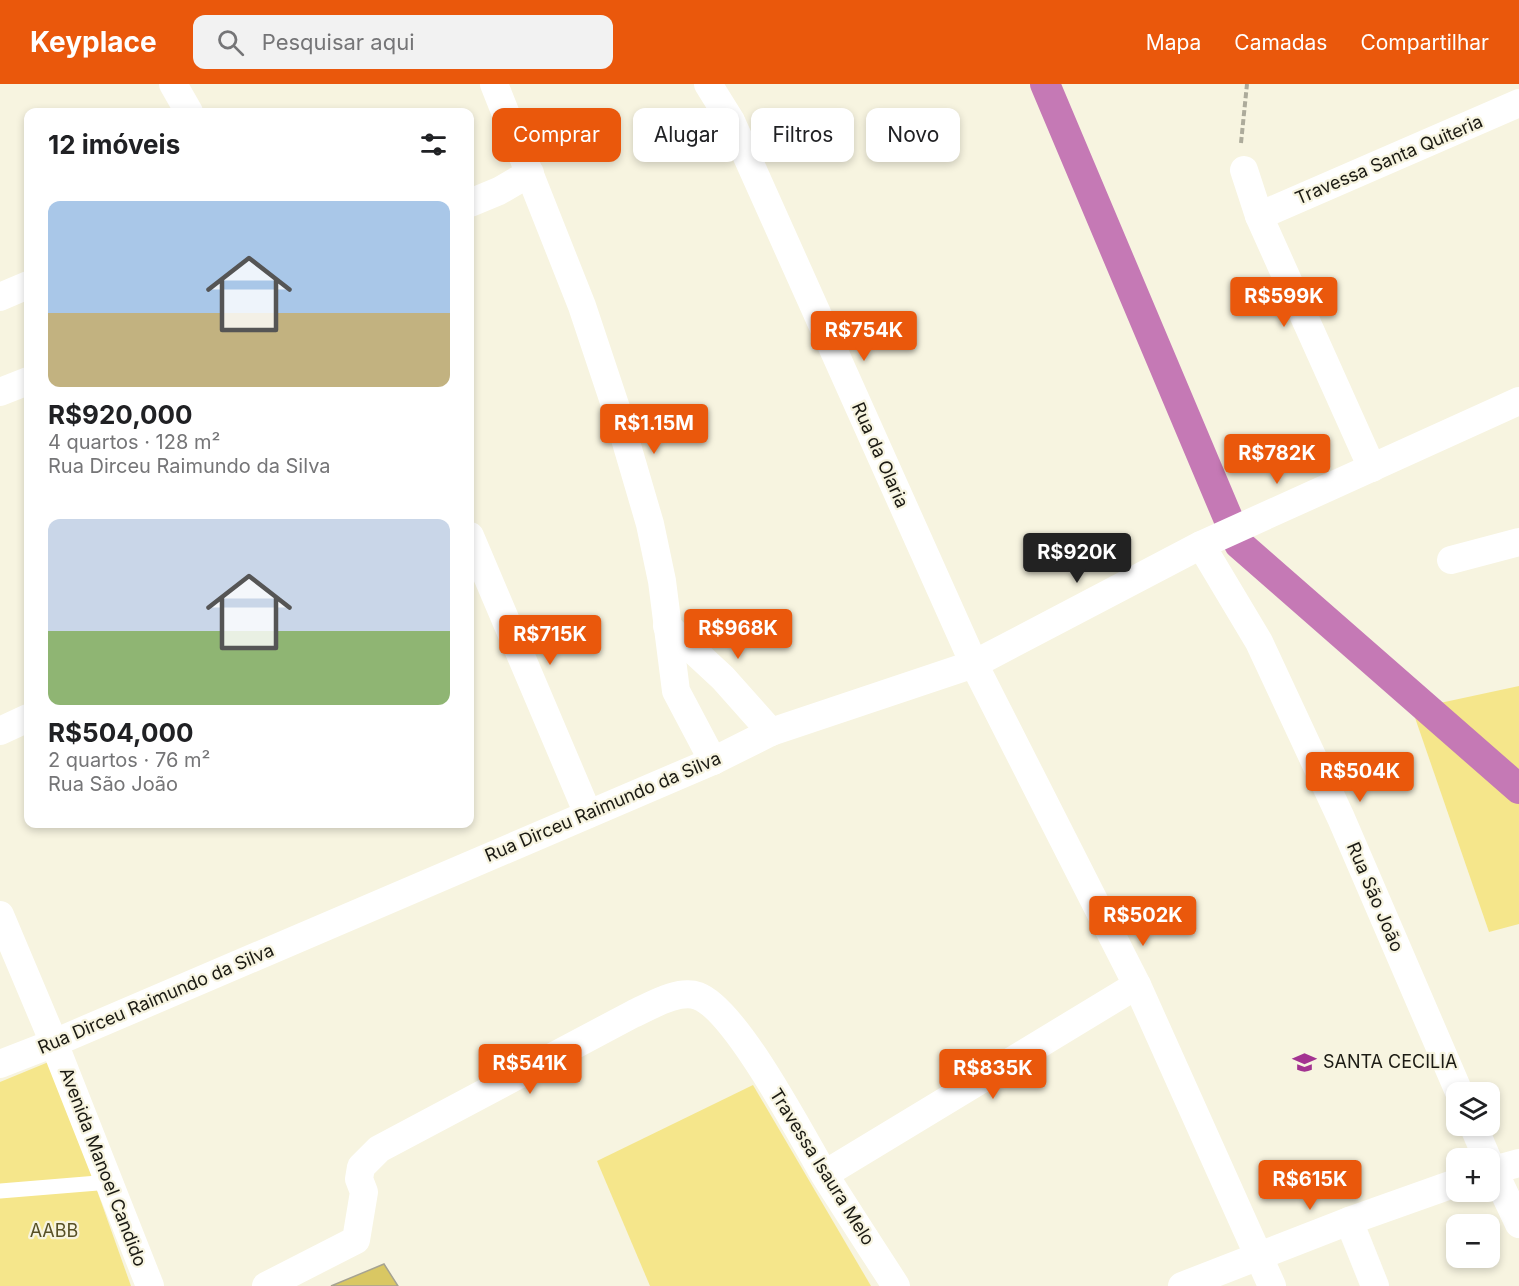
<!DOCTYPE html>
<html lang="pt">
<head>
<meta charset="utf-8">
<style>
	:root { --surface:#fff; --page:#f2f2f2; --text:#202124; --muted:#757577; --accent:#ea580c }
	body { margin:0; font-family:Inter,sans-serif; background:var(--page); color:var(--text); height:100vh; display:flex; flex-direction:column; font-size:22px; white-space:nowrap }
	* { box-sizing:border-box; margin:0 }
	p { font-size:20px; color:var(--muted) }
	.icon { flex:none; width:33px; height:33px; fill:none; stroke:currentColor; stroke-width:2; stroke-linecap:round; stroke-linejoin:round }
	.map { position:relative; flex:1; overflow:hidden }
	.details { position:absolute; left:24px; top:24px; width:450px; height:720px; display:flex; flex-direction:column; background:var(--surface); border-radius:12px; box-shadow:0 3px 9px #0003 }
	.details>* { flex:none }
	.guide { position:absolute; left:492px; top:24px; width:570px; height:54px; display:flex; gap:12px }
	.tools { position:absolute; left:1446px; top:998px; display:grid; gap:12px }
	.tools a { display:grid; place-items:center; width:54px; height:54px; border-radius:12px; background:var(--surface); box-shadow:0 3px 9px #0003; font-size:30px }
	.price { position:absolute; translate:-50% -51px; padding:0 14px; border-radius:6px; background:var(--accent); color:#fff; font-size:20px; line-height:39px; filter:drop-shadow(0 2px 3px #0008) }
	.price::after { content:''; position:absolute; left:50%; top:36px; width:18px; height:14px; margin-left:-9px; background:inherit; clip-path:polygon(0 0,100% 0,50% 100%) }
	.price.on { background:#222; color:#fff }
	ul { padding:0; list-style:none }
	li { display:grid; align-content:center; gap:12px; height:318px; padding:0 24px }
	li span { display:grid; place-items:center; height:186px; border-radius:12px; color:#555 }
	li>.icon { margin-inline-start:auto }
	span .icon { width:108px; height:108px; fill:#fffc; stroke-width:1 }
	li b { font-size:26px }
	h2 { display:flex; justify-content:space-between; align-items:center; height:72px; padding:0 24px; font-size:26px }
	.tag { padding:0 21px; border-radius:12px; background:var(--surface); box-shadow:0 3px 9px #0003; font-size:21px; line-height:54px }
	.tag.on { background:var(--accent); color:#fff }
	header { display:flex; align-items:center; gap:36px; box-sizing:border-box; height:84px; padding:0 30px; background:var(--accent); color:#fff }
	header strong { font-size:28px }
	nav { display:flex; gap:33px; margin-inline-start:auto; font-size:21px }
	.search { width:420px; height:54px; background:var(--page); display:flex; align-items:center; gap:15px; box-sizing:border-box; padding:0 21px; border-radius:12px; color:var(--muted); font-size:22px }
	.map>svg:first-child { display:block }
</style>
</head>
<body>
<header>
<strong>Keyplace</strong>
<div class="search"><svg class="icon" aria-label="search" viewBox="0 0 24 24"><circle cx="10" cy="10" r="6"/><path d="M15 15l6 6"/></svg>Pesquisar aqui</div>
<nav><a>Mapa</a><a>Camadas</a><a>Compartilhar</a></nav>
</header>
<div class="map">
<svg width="1519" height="1202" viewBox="0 0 1519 1202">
	<rect width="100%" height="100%" fill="#f7f4e0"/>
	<g fill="#f5e68b">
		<path d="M1519 602V840L1489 848 1412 625Z"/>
		<path d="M51 977 131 1202H0V998Z"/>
		<path d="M753 1001 871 1202H650L597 1077Z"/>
	</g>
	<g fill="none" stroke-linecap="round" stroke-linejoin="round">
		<path stroke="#c579b5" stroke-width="30" d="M1045 0 1239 460 1519 705"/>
	</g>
	<path fill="#d9c763" stroke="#a6a391" stroke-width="1.5" d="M384 1180 398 1202H331Z"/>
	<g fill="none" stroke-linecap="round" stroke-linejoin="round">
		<path stroke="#adab9b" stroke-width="4" stroke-dasharray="6 3" stroke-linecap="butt" d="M1241 59 1247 0"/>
		<path stroke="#fff" stroke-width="15" d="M0 1107 110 1098"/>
		<g stroke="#fff" stroke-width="28">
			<path d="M173 0 189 28"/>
			<path d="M494 0 582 222 616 324 650 440 662 497 676 607 713 677"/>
			<path d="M708 0 731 37 974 580 1137 901 1272 1202"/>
			<path d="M1244 86 1259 132 1372 384"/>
			<path d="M470 119 499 107 530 89"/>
			<path d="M1259 132 1519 19"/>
			<path d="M0 213 28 201"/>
			<path d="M0 308 28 297"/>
			<path d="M470 452 588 730"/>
			<path d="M1201 461 1259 558 1341 734 1459 1008"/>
			<path d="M1451 476 1519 458"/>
			<path d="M667 542 723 594 771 648"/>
			<path d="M0 647 28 634"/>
			<path d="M0 831 54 959 150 1202"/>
			<path d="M0 980 54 959 713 677 771 648 974 580 1201 461 1519 317"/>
			<path d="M1473 1041 1487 1074"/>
			<path d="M1490 1079 1519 1140"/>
			<path d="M1490 1087 1519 1079"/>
			<path d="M825 1090 1137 901"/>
			<path d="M1349 1137 1375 1202"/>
			<path d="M266 1202 356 1156 364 1108 359 1095 361 1083 379 1065 633 930C651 922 678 905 698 912 736 926 801 1051 824 1090 848 1128 872 1165 896 1202"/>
			<path d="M1182 1202 1349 1137 1456 1099"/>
		</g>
	</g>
	<defs>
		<symbol id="school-bare" viewBox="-9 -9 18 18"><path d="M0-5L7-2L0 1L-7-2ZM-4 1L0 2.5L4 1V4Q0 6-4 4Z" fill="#a33391" stroke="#f7f4e0" stroke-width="2.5" paint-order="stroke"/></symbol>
	</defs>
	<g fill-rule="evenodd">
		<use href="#school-bare" x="1288" y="962" width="33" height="33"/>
	</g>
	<g text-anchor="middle" stroke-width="4.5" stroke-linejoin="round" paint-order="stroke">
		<g font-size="18" fill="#1b1a13" stroke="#f7f4e0">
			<text transform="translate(1389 76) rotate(-23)" y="6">Travessa Santa Quiteria</text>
			<text transform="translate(880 371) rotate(66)" y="6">Rua da Olaria</text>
			<text transform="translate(603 723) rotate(-23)" y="6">Rua Dirceu Raimundo da Silva</text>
			<text transform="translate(1375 813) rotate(67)" y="6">Rua São João</text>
			<text transform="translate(156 915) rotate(-23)" y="6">Rua Dirceu Raimundo da Silva</text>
			<text transform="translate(103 1083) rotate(69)" y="6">Avenida Manoel Candido</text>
			<text transform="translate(822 1083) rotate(58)" y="6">Travessa Isaura Melo</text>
		</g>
		<g font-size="18" fill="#1b1a13" stroke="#f7f4e0" text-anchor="start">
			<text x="1323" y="984">SANTA CECILIA</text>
		</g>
		<g font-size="18" fill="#575026" stroke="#f7f4e0">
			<text x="54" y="1153">AABB</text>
		</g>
	</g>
</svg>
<div class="tools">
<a><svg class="icon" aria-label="layers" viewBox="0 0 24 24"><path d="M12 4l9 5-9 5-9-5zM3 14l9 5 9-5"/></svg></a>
<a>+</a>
<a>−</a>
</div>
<b class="price" style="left:1284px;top:244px">R$599K</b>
<b class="price" style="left:864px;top:278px">R$754K</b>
<b class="price" style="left:654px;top:371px">R$1.15M</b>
<b class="price" style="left:1277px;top:401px">R$782K</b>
<b class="price on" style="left:1077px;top:500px">R$920K</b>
<b class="price" style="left:738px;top:576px">R$968K</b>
<b class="price" style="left:550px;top:582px">R$715K</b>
<b class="price" style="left:1360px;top:719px">R$504K</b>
<b class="price" style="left:1143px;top:863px">R$502K</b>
<b class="price" style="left:530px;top:1011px">R$541K</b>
<b class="price" style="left:993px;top:1016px">R$835K</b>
<b class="price" style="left:1310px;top:1127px">R$615K</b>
<div class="guide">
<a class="tag on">Comprar</a>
<a class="tag">Alugar</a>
<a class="tag">Filtros</a>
<a class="tag">Novo</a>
</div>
<section class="details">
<h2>12 imóveis<svg class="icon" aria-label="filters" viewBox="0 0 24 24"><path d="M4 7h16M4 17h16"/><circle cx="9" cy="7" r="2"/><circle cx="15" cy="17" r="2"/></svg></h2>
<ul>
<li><span style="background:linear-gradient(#a9c7e8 60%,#c2b280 0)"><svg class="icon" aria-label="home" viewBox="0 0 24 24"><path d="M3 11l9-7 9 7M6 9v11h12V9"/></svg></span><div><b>R$920,000</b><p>4 quartos · 128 m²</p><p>Rua Dirceu Raimundo da Silva</p></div></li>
<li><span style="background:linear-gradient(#c9d6e8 60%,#8fb573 0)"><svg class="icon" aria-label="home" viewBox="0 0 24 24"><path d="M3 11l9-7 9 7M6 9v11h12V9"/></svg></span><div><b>R$504,000</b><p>2 quartos · 76 m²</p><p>Rua São João</p></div></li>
</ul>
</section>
</div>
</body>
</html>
